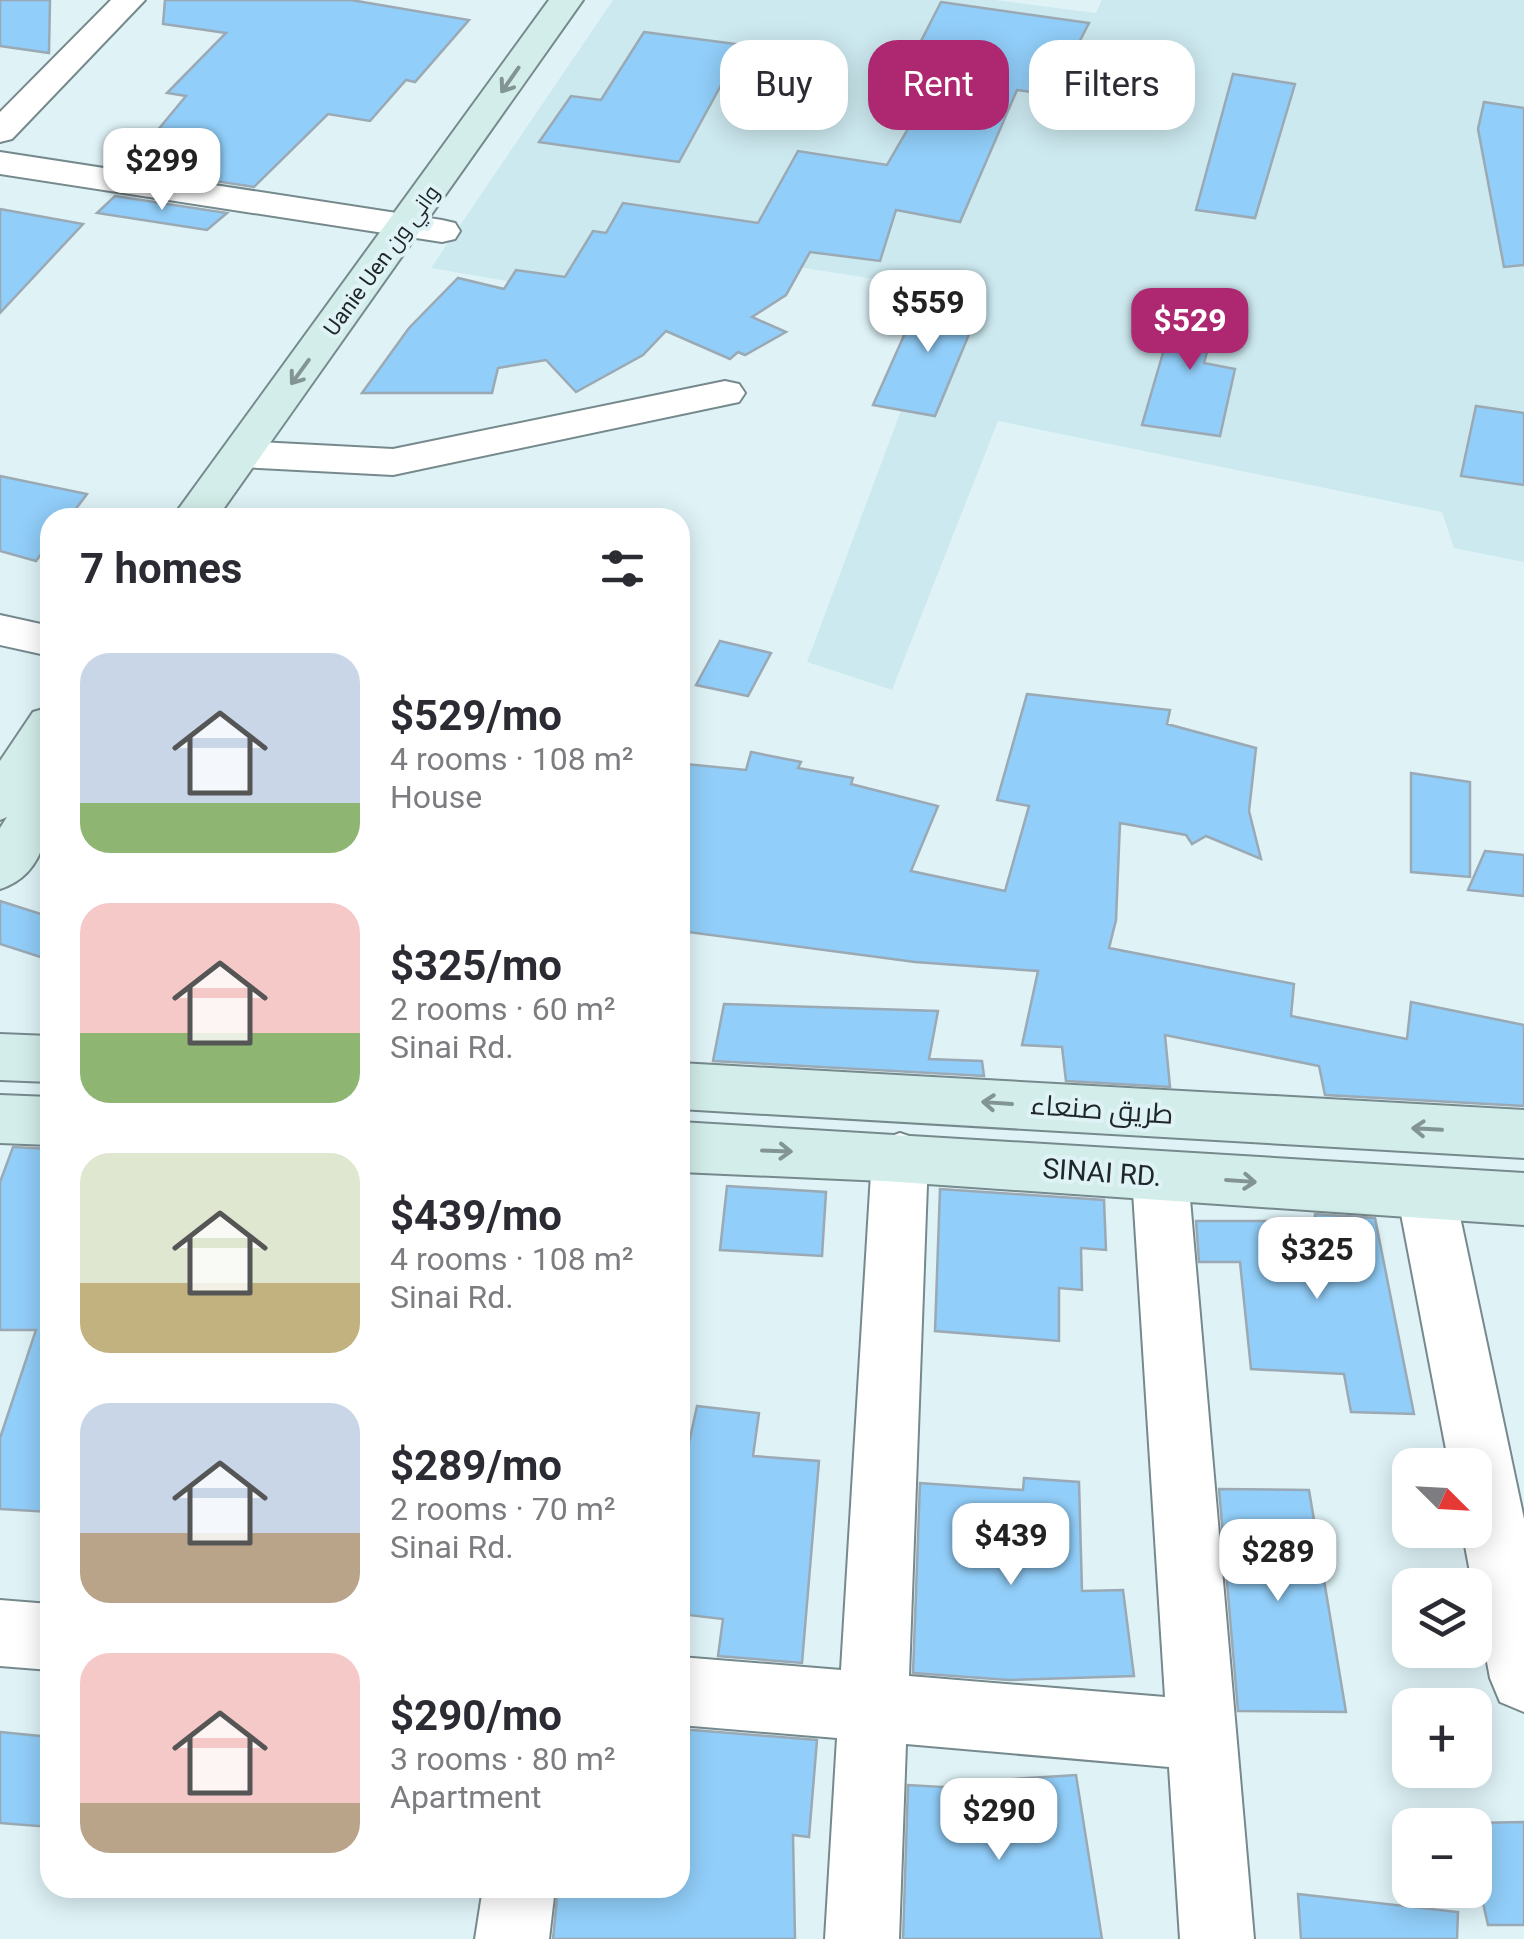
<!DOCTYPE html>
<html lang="en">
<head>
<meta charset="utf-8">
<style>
	:root { --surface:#fff; --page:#f2f2f3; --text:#2b2b33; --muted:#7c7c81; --accent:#ad2871 }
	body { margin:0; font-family:Roboto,Cairo,sans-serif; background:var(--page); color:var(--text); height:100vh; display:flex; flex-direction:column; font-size:38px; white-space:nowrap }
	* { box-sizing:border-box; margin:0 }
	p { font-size:32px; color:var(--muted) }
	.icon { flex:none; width:55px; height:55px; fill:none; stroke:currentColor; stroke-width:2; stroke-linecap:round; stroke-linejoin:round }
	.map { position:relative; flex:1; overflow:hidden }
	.drawer { position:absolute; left:40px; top:508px; width:650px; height:1390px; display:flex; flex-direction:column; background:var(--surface); border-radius:30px; box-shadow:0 5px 25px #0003 }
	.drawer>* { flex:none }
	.top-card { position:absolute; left:720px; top:40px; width:652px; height:90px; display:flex; gap:20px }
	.needle { width:65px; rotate:114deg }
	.buttons { position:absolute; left:1392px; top:1448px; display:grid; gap:20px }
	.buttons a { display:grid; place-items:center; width:100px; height:100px; border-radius:20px; background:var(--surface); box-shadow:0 5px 25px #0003; font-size:50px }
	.price { position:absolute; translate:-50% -85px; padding:0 22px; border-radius:20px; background:#fff; color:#222; font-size:32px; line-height:65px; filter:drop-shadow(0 2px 5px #0008) }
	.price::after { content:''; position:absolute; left:50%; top:60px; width:30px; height:22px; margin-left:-15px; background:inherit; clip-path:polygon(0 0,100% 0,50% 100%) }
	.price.current { background:var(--accent); color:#fff }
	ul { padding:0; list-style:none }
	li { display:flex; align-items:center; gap:30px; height:250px; padding:0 40px }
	li span { display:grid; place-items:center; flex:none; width:280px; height:200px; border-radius:30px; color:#555 }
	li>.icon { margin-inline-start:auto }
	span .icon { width:120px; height:120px; fill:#fffc; stroke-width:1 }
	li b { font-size:42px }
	h2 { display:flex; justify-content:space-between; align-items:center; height:120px; padding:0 40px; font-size:42px }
	.tag { padding:0 35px; border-radius:30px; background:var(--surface); box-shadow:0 5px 25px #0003; font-size:35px; line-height:90px }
	.tag.current { background:var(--accent); color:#fff }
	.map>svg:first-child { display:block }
</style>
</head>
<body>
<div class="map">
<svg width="1524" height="1939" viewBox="0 0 1524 1939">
	<rect width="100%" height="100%" fill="#dff3f7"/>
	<path fill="#cce9ef" d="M613 0H995L1096 13 1102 0H1524V562L1454 548 1442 512 998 421 892 690 807 662 946 290 720 255 693 313 431 268Z"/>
	<g fill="#91cef9" stroke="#9ba9b4" stroke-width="2.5">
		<path d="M0 0H50L49 53 0 46Z"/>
		<path d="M165 0H351L469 20 415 82 406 80 370 121 328 114 254 187 143 170 168 146 147 143 186 96 167 93 226 33 163 24Z"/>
		<path d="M941 2 1089 23 1071 58 1063 56 1047 94 1017 90 960 222 896 210 880 261 810 252 786 295 752 317 786 332 745 355 738 352 730 359 666 331 643 355 576 392 546 360 498 368 492 393H362L409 328 458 278 504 289 516 270 565 277 593 231 606 233 623 203 758 223 798 151 887 165 931 89 899 84Z"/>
		<path d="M644 32 743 45 679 162 539 142 571 96 601 100Z"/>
		<path d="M1233 74 1295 84 1255 218 1196 210Z"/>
		<path d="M1484 102 1524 108V265L1504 267 1478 129Z"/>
		<path d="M115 196 227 213 207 230 97 213Z"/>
		<path d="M0 209 83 224 0 313Z"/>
		<path d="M1181 291 1222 298 1204 363 1235 369 1220 436 1142 425Z"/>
		<path d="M922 295 982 303 935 416 873 405Z"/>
		<path d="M1476 406 1524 413V485L1461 476Z"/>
		<path d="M0 476 87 494 69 518H50V542L36 561 0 551Z"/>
		<path d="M720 641 771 653 748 696 696 685Z"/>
		<path d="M1027 694 1170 710 1167 724 1256 748 1249 811 1261 859 1206 836 1192 844 1186 835 1120 823 1116 920 1109 948 1294 984 1291 1016 1407 1039 1411 1002 1524 1025V1106L1325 1095 1319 1066 1165 1035 1170 1087 1066 1081 1062 1047 1022 1045 1038 971 915 962 680 931V785L686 764 746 770 751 752 801 762 798 768 853 778 851 784 938 806 911 871 1005 891 1029 806 997 800Z"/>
		<path d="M1411 773 1470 782V877L1411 872Z"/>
		<path d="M1485 851 1524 855V896L1468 890Z"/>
		<path d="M0 901 50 917V960L0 944Z"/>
		<path d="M724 1004 938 1011 929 1059 982 1061 984 1076 713 1061Z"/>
		<path d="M13 1147 50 1149V1512L0 1509V1438L36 1330H0V1182Z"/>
		<path d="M727 1186 826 1192 822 1256 720 1250Z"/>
		<path d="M940 1189 1104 1200 1106 1250 1081 1248 1082 1290 1059 1288V1341L935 1331Z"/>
		<path d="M1315 1214 1375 1218 1414 1414 1351 1412 1344 1374 1251 1369 1240 1262H1199L1196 1221H1315Z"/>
		<path d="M697 1406 759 1413 753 1456 819 1461 802 1663 718 1656 723 1619 680 1614V1484Z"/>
		<path d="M1024 1478 1079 1482 1082 1591 1123 1590 1134 1676 1009 1680 913 1673 920 1483 1023 1490Z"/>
		<path d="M1219 1489 1309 1490 1346 1712 1238 1711Z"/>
		<path d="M680 1729 817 1740 809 1837 793 1835 795 1939H553L558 1888H680Z"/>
		<path d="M0 1732 50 1737V1827L0 1823Z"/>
		<path d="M1076 1775 1102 1939H903L908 1785 1014 1791 1013 1779Z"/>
		<path d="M1524 1822V1925H1488L1475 1868V1823Z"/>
		<path d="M1298 1894 1458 1912 1457 1939H1301Z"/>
	</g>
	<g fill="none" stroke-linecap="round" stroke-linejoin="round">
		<defs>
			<g id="street">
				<path d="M111 0H145L12 139 0 142V112Z"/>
				<path d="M0 152 442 220 455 223 460 231 455 239 442 242 0 174Z"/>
				<path d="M725 381 739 384 745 393 739 402 393 475 241 467 226 463 220 454 226 445 241 441 393 449Z"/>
				<path d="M0 615 50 626V656L0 645Z"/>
				<path d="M900 1133 920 1140 928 1157 909 1676 1165 1697 1132 1176 1140 1159 1160 1152 1180 1159 1188 1176 1254 1939H1180L1169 1767 906 1744 899 1939H825L837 1738 680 1725V1657L841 1670 872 1157 880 1140Z"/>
				<path d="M1426 1169 1446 1176 1455 1193 1524 1519V1712L1500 1702 1490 1678 1462 1530H1475V1465H1449L1397 1193 1406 1176Z"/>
				<path d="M0 1600 50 1604V1670L0 1666Z"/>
				<path d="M483 1888H555L549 1939H475Z"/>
			</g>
			<g id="secondary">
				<path d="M549 0H583L217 518H172Z"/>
				<path d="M50 707V764L41 778 50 776C50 819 50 873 0 889V828L7 817 0 820V761L33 712Z"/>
				<path d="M0 1034 50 1036V1082L0 1080Z"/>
				<path d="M680 1063 1524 1110V1158L680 1109Z"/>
				<path d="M0 1095 50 1097V1145L0 1143Z"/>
				<path d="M680 1122 1524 1173V1225L884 1181 680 1172Z"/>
			</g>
		</defs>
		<use href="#street" stroke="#76898c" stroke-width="4"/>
		<use href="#secondary" stroke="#76898c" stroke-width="4"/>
		<use href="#street" fill="#fff" fill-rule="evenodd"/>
		<use href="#secondary" fill="#d3eeea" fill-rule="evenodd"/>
	</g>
	<defs><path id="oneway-shaft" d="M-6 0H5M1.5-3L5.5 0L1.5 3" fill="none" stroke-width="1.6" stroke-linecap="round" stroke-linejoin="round" transform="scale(2.5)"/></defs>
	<g stroke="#829493">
		<use href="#oneway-shaft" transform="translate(510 80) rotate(125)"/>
		<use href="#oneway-shaft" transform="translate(300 372) rotate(126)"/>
		<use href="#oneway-shaft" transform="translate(997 1103) rotate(-176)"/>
		<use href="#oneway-shaft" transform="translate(1427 1129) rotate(-177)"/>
		<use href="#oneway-shaft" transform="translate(777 1151) rotate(2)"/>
		<use href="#oneway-shaft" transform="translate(1241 1181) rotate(4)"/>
	</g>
	<g text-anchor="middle" stroke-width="8" stroke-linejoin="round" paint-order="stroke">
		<g font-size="22" fill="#202729" stroke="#dff3f7">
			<text transform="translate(381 260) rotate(-54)" y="8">Uanie Uen واني ون</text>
		</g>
		<g font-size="28" fill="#202729" stroke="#dff3f7">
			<text transform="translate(1102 1109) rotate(4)" y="10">طريق صنعاء</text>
			<text transform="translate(1102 1172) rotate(4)" y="10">SINAI RD.</text>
		</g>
	</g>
</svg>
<div class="buttons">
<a><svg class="needle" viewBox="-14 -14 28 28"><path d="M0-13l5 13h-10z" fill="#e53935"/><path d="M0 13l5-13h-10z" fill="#7c7c81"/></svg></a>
<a><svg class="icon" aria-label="layers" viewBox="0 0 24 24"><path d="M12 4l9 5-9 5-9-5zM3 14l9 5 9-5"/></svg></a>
<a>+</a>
<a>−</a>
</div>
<b class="price" style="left:162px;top:213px">$299</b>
<b class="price" style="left:928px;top:355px">$559</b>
<b class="price current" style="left:1190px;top:373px">$529</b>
<b class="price" style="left:1317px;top:1302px">$325</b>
<b class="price" style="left:1011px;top:1588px">$439</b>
<b class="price" style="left:1278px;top:1604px">$289</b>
<b class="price" style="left:999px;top:1863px">$290</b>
<div class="top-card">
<a class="tag">Buy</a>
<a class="tag current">Rent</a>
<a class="tag">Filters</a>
</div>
<section class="drawer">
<h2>7 homes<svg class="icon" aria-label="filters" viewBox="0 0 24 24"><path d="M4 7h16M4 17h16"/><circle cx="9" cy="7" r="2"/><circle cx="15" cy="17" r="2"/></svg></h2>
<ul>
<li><span style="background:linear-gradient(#c9d6e8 75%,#8fb573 0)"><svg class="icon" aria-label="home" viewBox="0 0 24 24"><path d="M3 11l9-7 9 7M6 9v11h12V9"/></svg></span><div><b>$529/mo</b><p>4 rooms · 108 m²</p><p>House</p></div></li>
<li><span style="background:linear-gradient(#f6c9c9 65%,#8fb573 0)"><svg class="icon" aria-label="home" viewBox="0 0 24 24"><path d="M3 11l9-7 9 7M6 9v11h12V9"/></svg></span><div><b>$325/mo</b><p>2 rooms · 60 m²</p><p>Sinai Rd.</p></div></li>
<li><span style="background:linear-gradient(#dfe7d0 65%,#c2b280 0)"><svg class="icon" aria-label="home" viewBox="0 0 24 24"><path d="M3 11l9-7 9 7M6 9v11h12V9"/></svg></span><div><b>$439/mo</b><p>4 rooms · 108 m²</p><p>Sinai Rd.</p></div></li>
<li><span style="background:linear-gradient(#c9d6e8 65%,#b9a48a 0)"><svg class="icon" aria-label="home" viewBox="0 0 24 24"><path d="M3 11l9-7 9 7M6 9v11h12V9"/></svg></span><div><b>$289/mo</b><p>2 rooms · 70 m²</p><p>Sinai Rd.</p></div></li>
<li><span style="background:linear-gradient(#f6c9c9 75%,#b9a48a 0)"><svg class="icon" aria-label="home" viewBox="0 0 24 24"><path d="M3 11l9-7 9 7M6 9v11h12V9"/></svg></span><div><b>$290/mo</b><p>3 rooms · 80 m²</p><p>Apartment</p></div></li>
</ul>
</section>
</div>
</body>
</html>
